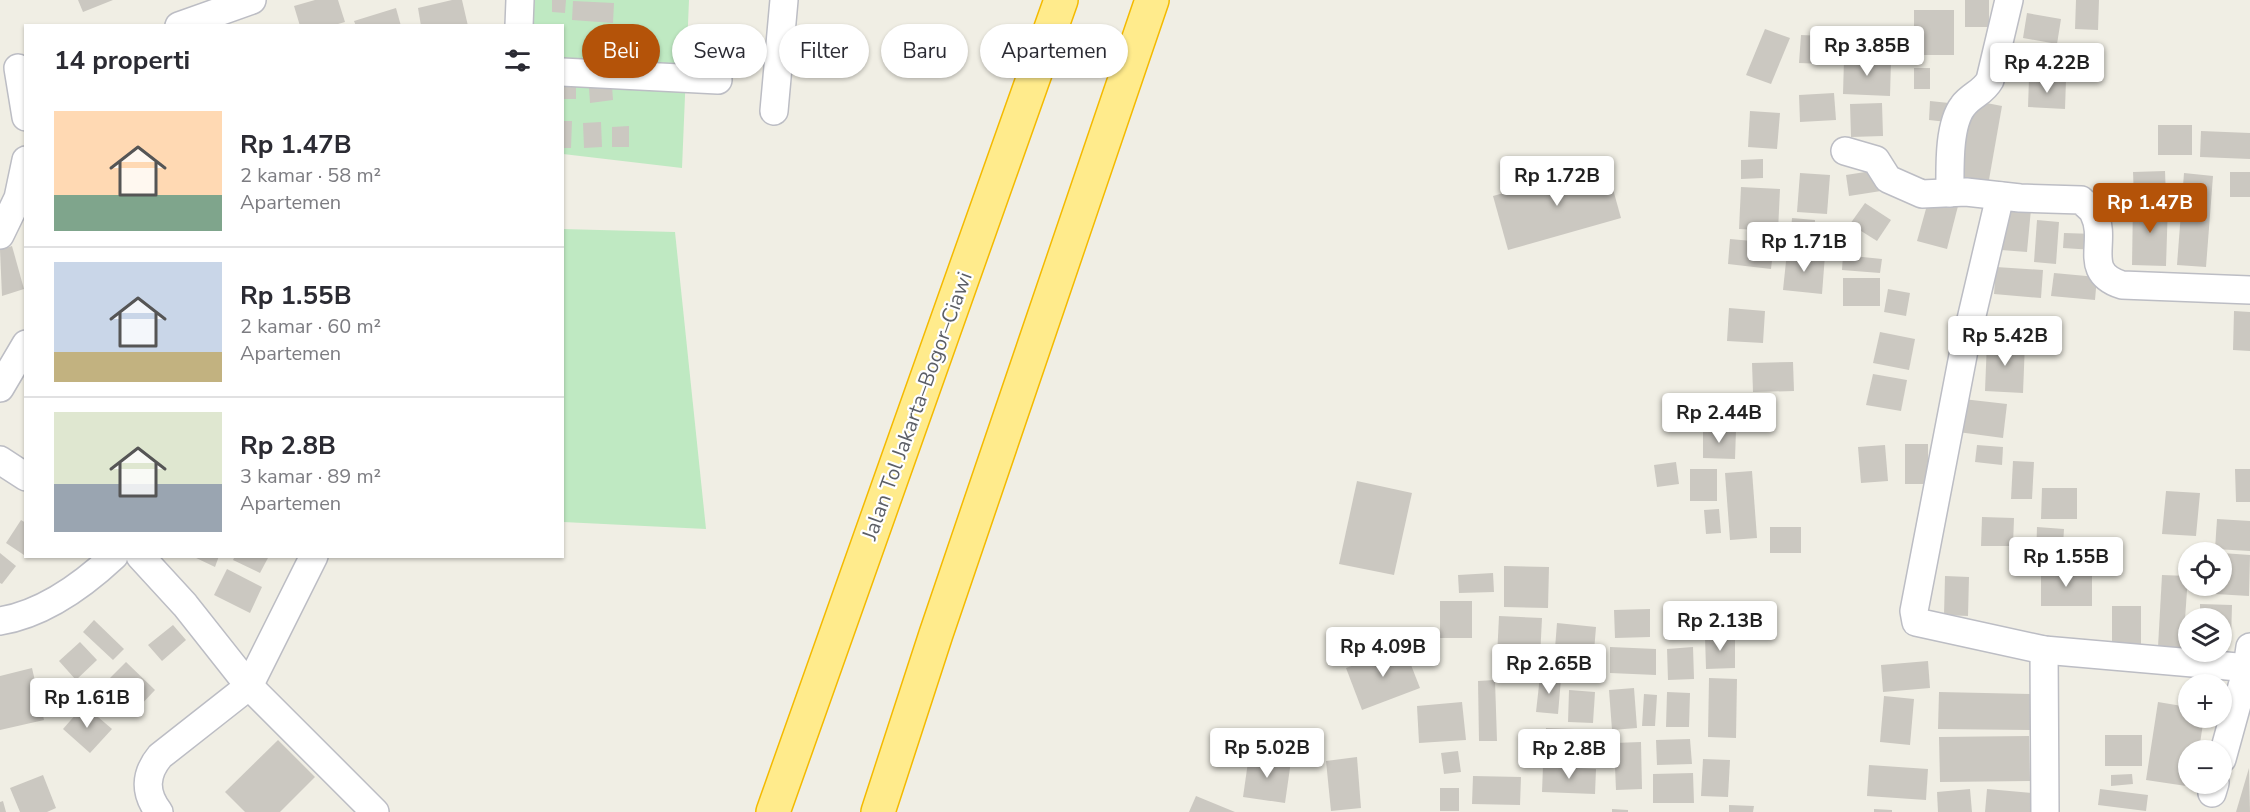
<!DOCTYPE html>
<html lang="id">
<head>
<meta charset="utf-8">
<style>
	:root { --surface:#fff; --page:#f2f2f3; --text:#2b2b33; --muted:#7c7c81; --line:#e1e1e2; --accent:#b45309 }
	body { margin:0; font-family:"Nunito Sans",sans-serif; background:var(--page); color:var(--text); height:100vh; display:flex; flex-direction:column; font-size:22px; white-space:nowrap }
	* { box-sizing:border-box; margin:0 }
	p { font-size:20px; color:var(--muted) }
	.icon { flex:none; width:33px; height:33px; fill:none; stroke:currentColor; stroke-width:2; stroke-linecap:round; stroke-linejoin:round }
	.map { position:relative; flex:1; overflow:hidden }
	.details { position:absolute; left:24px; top:24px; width:540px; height:534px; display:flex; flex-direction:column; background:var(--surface); border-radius:0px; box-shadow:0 2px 4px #0004 }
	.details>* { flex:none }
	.guide { position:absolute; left:582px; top:24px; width:570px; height:54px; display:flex; gap:12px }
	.controls { position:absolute; left:2178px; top:542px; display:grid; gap:12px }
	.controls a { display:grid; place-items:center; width:54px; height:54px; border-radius:50%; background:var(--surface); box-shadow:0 2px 4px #0004; font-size:30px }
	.price { position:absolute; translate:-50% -51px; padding:0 14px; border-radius:6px; background:#fff; color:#222; font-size:20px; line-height:39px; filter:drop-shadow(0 2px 3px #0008) }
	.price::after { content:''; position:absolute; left:50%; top:36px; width:18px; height:14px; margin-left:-9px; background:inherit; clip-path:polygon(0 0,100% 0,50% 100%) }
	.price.on { background:var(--accent); color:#fff }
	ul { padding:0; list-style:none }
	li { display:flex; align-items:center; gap:18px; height:150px; padding:0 30px }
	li+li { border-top:2px solid var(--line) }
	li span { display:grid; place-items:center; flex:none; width:168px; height:120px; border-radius:0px; color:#555 }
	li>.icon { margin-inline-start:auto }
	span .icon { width:72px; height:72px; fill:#fffc; stroke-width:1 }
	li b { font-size:26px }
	h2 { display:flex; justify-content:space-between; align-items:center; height:72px; padding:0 30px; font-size:26px }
	.chip { padding:0 21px; border-radius:27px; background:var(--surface); box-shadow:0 2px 4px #0004; font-size:21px; line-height:54px }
	.chip.on { background:var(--accent); color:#fff }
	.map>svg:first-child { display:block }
</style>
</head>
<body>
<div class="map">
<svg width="2250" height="812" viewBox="0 0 2250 812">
	<rect width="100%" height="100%" fill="#f0eee4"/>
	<g fill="#bfe9c2">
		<path d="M532 0H689L682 168 563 154 562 26H530Z"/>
		<path d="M562 229 675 232 706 529 563 522Z"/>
	</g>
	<g fill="#cbc8c1">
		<path d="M78 0H113L83 12Z"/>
		<path d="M315 0H338L345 22 331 26H300L294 6Z"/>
		<path d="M452 0H462L468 26H421L418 8Z"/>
		<path d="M552 0H566L565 13 552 12Z"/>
		<rect x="1965" y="0" width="24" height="27"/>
		<path d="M2076 0H2099L2098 30 2075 29Z"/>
		<path d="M573 1 614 3 613 23 572 20Z"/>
		<path d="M396 8 401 26H356L354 21Z"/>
		<rect x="1914" y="10" width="40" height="45"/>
		<path d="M2027 13 2061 19 2057 44 2023 38Z"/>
		<path d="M1765 29 1790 38 1771 84 1746 75Z"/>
		<path d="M636 31 637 50 608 52 607 33Z"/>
		<path d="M1801 35 1825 36 1823 64 1799 63Z"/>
		<path d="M1844 59 1891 61 1890 96 1843 94Z"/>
		<rect x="1914" y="68" width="16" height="21"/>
		<path d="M2029 78 2066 80 2065 109 2028 107Z"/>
		<rect x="564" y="84" width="12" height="15"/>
		<path d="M612 86 613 100 590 103 589 88Z"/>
		<path d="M1834 93 1836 120 1800 122 1799 95Z"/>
		<path d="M1971 100 2002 106 1987 191 1956 186Z"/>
		<path d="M1930 101 1949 103 1947 122 1929 120Z"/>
		<path d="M1882 103 1883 136 1851 137 1850 104Z"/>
		<path d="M1750 111 1780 113 1777 149 1748 147Z"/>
		<path d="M562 121H572L571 148H562Z"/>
		<path d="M601 122 602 147 584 148 583 123Z"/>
		<rect x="2158" y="125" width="34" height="30"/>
		<path d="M629 126V147H612V127Z"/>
		<path d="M2201 131 2250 133V159L2200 157Z"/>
		<path d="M1763 159V178L1741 179V160Z"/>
		<path d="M1606 164 1621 218 1508 250 1493 196Z"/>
		<path d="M1878 170 1881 191 1849 196 1846 175Z"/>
		<path d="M2165 171 2166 196 2134 197 2133 172Z"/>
		<rect x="2230" y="172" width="20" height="25"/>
		<path d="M1800 173 1830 175 1827 214 1797 212Z"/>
		<path d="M2184 173 2213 176 2206 267 2177 265Z"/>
		<path d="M1741 187 1780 189 1778 231 1739 229Z"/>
		<path d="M1929 198 1958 206 1947 249 1917 241Z"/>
		<path d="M2133 202 2168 203 2166 266 2132 265Z"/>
		<path d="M1865 203 1891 220 1877 241 1850 224Z"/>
		<path d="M2005 206 2031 209 2027 252 2001 250Z"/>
		<path d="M1792 218 1815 220 1814 246 1790 244Z"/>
		<path d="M2037 220 2059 222 2056 264 2034 262Z"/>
		<path d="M2064 233 2095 234 2094 250 2063 248Z"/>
		<path d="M1730 239 1774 243 1771 269 1728 264Z"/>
		<path d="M12 246 24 289 2 296 0 250Z"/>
		<path d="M1787 252 1825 255 1822 294 1783 290Z"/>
		<path d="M1843 255 1882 259 1880 273 1842 270Z"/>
		<path d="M1996 267 2043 270 2041 298 1994 294Z"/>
		<path d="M2054 273 2097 277 2095 300 2051 296Z"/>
		<rect x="1843" y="278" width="37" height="28"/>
		<path d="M1888 289 1910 293 1906 316 1884 312Z"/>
		<path d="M1729 308 1765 311 1763 343 1727 341Z"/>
		<path d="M2234 311 2250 312V351L2233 350Z"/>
		<path d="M1880 332 1915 339 1909 370 1873 363Z"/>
		<path d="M1987 341 2025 343 2023 393 1985 391Z"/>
		<path d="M1793 362 1794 391 1753 392 1752 363Z"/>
		<path d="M1873 374 1907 380 1901 411 1866 405Z"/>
		<path d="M1963 399 2007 404 2003 438 1958 432Z"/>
		<path d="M1703 428 1736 430 1735 459 1703 458Z"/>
		<rect x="1905" y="444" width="23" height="40"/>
		<path d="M1885 445 1888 481 1861 483 1858 447Z"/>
		<path d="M1977 445 2003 447 2002 465 1975 462Z"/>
		<path d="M2013 461 2034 462 2032 499H2011Z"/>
		<path d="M1676 462 1679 484 1657 487 1654 465Z"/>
		<rect x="1690" y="469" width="27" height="32"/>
		<path d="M2235 469H2250V502H2236Z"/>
		<path d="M1752 471 1757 538 1730 540 1725 473Z"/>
		<path d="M1357 481 1412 493 1394 575 1339 564Z"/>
		<path d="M2042 488H2077V519H2041Z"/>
		<path d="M2166 491 2200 493 2196 536 2162 534Z"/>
		<path d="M1719 509 1721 533 1706 534 1704 510Z"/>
		<path d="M1982 517 2014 518 2013 546H1981Z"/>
		<path d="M2217 519 2250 521V551L2215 549Z"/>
		<path d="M21 520 26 523 24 555 6 543Z"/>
		<rect x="1770" y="527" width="31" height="26"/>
		<path d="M2037 527 2064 529 2062 560 2036 558Z"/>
		<path d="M0 553 16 566 2 584 0 583Z"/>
		<path d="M2222 553 2250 555 2249 596 2198 593V585H2222Z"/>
		<path d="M192 556H219L215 567Z"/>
		<path d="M235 556H269L260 573 233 560Z"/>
		<path d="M1504 566 1549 567 1548 608 1504 607Z"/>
		<path d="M227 569 262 587 250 613 214 595Z"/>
		<rect x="2041" y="571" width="51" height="35"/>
		<path d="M1493 573 1494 592 1459 593 1458 575Z"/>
		<path d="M2162 575 2188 576 2183 648 2158 647Z"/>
		<path d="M1945 576 1969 577 1968 616 1944 615Z"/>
		<rect x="1440" y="601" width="32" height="37"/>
		<path d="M2200 604 2232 605 2231 641H2222V618H2200Z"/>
		<rect x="2112" y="606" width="29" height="41"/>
		<path d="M1650 609V637L1615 638 1614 610Z"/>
		<path d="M1499 616 1542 618 1540 658 1497 657Z"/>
		<path d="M94 620 124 649 113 660 83 632Z"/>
		<path d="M1557 623 1596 627 1593 664 1554 661Z"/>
		<path d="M173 625 186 640 162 661 148 645Z"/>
		<path d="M1735 635V668L1706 669 1705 636Z"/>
		<path d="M80 642 97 660 76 680 59 661Z"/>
		<path d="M1404 647 1420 688 1362 710 1346 668Z"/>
		<path d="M1610 647 1656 649V675L1610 673Z"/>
		<path d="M1693 647 1694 679 1668 680 1667 649Z"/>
		<path d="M1928 661 1930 688 1883 692 1881 665Z"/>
		<path d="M126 662 155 690 136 710 106 682Z"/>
		<path d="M32 668 44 720 0 730V676Z"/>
		<path d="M1540 676 1561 679 1558 714 1536 712Z"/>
		<path d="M1709 678 1737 679 1736 738 1708 737Z"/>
		<path d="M1495 680 1497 741H1479L1478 681Z"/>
		<path d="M1634 688 1637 728 1612 730 1609 690Z"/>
		<path d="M1569 690 1595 692 1593 723 1568 722Z"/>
		<path d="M1667 692 1690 693 1689 727H1666Z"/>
		<path d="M1939 692 2030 694V730L1938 729Z"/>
		<path d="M1644 694 1657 695 1655 726H1642Z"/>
		<path d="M1884 696 1914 699 1910 745 1880 742Z"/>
		<path d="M1462 702 1466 740 1419 743 1417 706Z"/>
		<path d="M2158 702 2188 707V717H2204L2199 750H2188V783H2194L2193 787 2146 780Z"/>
		<path d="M84 705 112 729 90 753 63 729Z"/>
		<path d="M1546 728 1602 730 1601 760 1545 758Z"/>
		<rect x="2105" y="735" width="37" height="31"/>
		<path d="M2029 736 2030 781 1940 782 1939 737Z"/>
		<path d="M1690 739 1692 764 1657 765 1656 740Z"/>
		<path d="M278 740 315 777 280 812H245L225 792Z"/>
		<path d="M1641 742 1642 789 1616 790 1614 743Z"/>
		<path d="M1458 751 1461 772 1444 774 1441 753Z"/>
		<path d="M1249 755 1291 761 1285 803 1243 797Z"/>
		<path d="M1357 757 1361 808 1331 811 1326 761Z"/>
		<path d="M1703 759 1730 760 1728 797 1701 796Z"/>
		<path d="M1869 765 1928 769 1926 800 1867 796Z"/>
		<path d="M1543 766 1596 769 1595 794 1542 792Z"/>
		<path d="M2249 768 2250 812H2236Z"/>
		<path d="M1693 773 1694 803H1653V774Z"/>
		<path d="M2132 774 2133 784 2111 786V775Z"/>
		<path d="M43 775 56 808 47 812H20L10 788Z"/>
		<path d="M1473 776 1521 777 1520 805 1472 804Z"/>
		<rect x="1440" y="788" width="19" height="23"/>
		<path d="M1970 789 1972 812H1938L1937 792Z"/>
		<path d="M1987 789 2032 793 2031 812H1985Z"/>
		<path d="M2100 789 2148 795 2146 811 2098 805Z"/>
		<path d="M1196 796 1235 812H1189Z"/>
		<path d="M3 801 6 812H0V802Z"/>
		<path d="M1729 805 1754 806 1753 812H1729Z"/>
		<path d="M1612 809 1628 810V812H1612Z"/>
		<path d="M1874 809 1892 810V812H1874Z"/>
	</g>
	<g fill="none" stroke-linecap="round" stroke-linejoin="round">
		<defs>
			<g id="street">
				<path d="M179 26 252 0"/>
				<path d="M519 26 520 0"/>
				<path d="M18 68 26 117"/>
				<path d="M562 72 718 80"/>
				<path d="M774 111 784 0"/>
				<path d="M1845 151 1876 160 1888 179 1922 194 1966 192 2020 198 2081 200C2085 204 2092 209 2094 214 2108 242 2081 272 2122 285L2250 290"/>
				<path d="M1950 193C1950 170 1948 125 1963 106 1971 95 1983 93 1990 80L2009 0"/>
				<path d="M2000 196 1965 345 1914 611 1916 622 2044 650 2250 668"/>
				<path d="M0 235 18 198 26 160"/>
				<path d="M0 388 26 344"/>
				<path d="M0 460 26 477"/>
				<path d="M140 556 185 605 249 686 375 812"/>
				<path d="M0 621C43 614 83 585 114 556"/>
				<path d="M2044 650 2045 812"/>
				<path d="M2222 759 2247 668 2250 647"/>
				<path d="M2212 793 2215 783"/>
				<path d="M159 812C144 793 145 774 160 756L249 686 314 556"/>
			</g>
			<g id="highway">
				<path d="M773 812 1061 0"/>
				<path d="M878 812 936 634 1152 0"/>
			</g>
		</defs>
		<use href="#street" stroke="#bcbdc4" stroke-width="30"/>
		<use href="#highway" stroke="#f4ba00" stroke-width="36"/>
		<use href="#street" stroke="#fff" stroke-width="27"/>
		<use href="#highway" stroke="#ffeb8c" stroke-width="33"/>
	</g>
	<g text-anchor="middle" stroke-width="4.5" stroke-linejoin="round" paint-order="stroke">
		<g font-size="21" fill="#5c5f66" stroke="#fff">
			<text transform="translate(917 406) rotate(-70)" y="7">Jalan Tol Jakarta–Bogor–Ciawi</text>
		</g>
	</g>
</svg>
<div class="controls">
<a><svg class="icon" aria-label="locate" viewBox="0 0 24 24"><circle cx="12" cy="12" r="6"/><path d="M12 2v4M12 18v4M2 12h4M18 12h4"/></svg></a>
<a><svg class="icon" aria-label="layers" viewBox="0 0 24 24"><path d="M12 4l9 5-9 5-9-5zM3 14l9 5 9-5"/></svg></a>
<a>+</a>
<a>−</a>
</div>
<b class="price" style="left:1867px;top:77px">Rp 3.85B</b>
<b class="price" style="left:2047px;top:94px">Rp 4.22B</b>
<b class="price" style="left:1557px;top:207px">Rp 1.72B</b>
<b class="price on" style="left:2150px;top:234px">Rp 1.47B</b>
<b class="price" style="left:1804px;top:273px">Rp 1.71B</b>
<b class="price" style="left:2005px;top:367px">Rp 5.42B</b>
<b class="price" style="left:1719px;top:444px">Rp 2.44B</b>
<b class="price" style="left:2066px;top:588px">Rp 1.55B</b>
<b class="price" style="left:1720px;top:652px">Rp 2.13B</b>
<b class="price" style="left:1383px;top:678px">Rp 4.09B</b>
<b class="price" style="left:1549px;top:695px">Rp 2.65B</b>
<b class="price" style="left:87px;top:729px">Rp 1.61B</b>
<b class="price" style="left:1267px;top:779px">Rp 5.02B</b>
<b class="price" style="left:1569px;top:780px">Rp 2.8B</b>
<div class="guide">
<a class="chip on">Beli</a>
<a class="chip">Sewa</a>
<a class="chip">Filter</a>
<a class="chip">Baru</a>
<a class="chip">Apartemen</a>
</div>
<section class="details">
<h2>14 properti<svg class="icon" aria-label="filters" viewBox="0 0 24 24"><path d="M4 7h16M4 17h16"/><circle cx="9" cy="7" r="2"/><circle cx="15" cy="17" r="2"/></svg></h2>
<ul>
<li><span style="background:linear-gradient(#ffd9b3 70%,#7fa58c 0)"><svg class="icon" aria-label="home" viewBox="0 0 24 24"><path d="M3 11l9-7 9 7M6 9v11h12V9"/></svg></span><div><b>Rp 1.47B</b><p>2 kamar · 58 m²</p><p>Apartemen</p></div></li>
<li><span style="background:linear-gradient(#c9d6e8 75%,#c2b280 0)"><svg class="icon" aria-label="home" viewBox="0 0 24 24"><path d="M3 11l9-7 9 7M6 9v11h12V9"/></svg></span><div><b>Rp 1.55B</b><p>2 kamar · 60 m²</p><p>Apartemen</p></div></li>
<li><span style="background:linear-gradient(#dfe7d0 60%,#9aa5b1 0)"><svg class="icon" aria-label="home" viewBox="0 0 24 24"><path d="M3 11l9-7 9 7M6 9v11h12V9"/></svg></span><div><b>Rp 2.8B</b><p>3 kamar · 89 m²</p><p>Apartemen</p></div></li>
</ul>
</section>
</div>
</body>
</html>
